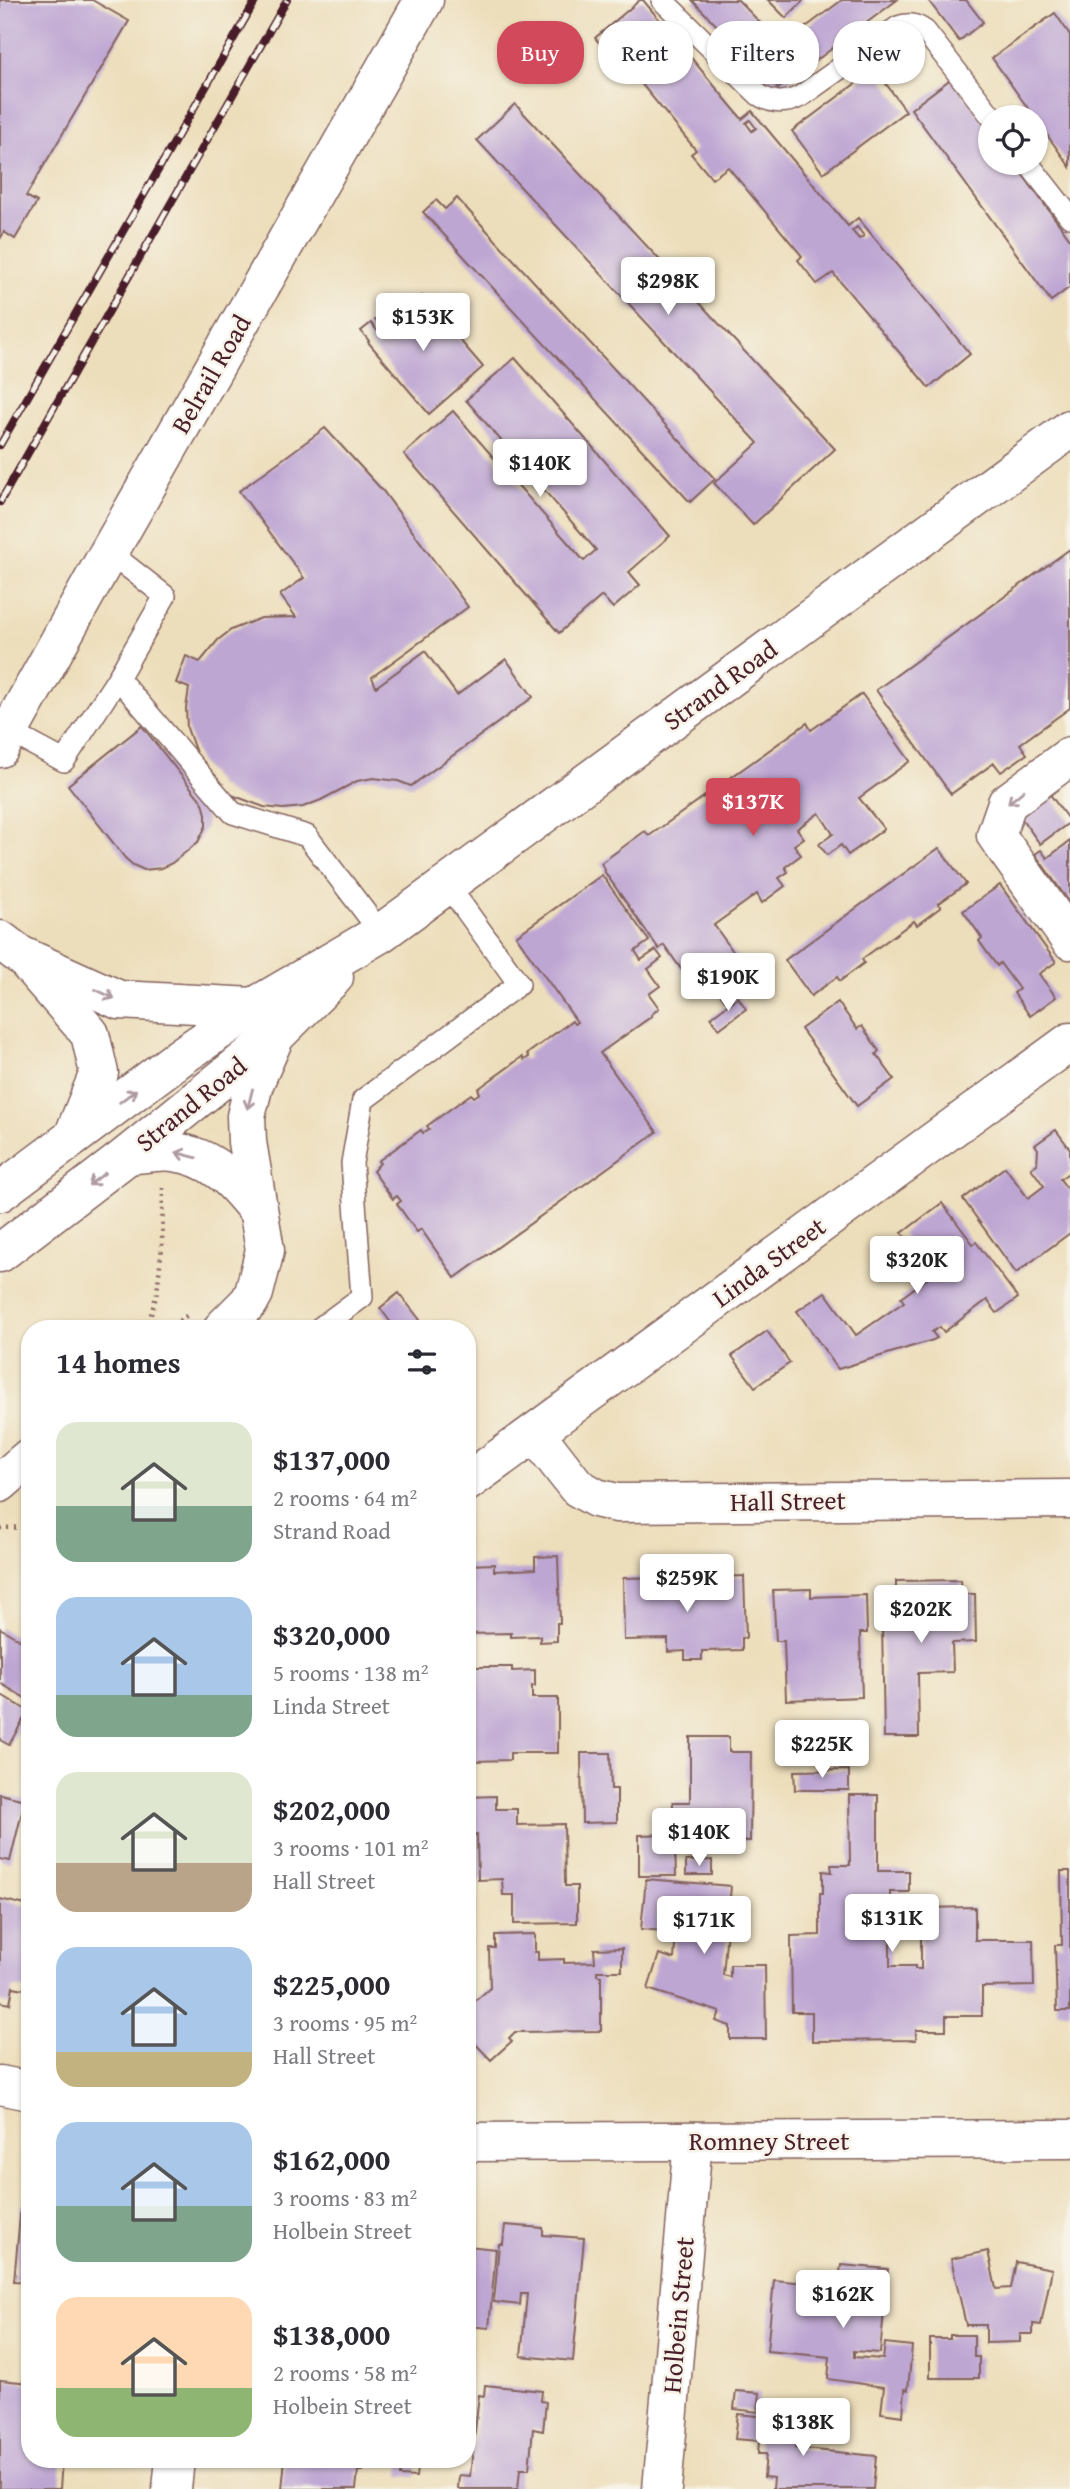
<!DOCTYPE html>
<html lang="en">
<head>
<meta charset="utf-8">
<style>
	:root { --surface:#fff; --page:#f7f7f7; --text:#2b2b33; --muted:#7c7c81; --accent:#d1495b }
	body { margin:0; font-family:"Gentium Book Plus",serif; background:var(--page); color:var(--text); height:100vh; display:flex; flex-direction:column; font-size:26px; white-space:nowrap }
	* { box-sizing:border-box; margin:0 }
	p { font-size:23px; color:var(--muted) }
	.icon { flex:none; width:38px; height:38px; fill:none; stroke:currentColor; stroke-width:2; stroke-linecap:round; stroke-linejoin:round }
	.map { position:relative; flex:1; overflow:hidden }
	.details { position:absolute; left:21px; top:1320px; width:455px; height:1148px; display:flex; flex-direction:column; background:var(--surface); border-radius:28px; box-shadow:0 2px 5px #0004 }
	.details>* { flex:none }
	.hud { position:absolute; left:497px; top:21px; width:467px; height:63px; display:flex; gap:14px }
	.buttons { position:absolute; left:978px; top:105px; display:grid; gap:14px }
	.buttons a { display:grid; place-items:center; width:70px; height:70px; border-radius:50%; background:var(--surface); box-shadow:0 2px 5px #0004; font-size:35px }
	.price { position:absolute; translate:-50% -60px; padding:0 16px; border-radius:7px; background:#fff; color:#222; font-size:23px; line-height:46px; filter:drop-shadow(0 2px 4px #0008) }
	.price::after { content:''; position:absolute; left:50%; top:42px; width:21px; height:16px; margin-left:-10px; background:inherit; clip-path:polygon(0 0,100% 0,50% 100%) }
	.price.active { background:var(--accent); color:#fff }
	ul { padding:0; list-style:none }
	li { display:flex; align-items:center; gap:21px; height:175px; padding:0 35px }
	li span { display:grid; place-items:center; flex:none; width:196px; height:140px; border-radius:21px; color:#555 }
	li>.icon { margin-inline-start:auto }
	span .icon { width:84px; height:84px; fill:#fffc; stroke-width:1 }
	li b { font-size:30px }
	h2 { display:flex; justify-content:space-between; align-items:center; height:84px; padding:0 35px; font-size:30px }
	.chip { padding:0 24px; border-radius:28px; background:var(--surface); box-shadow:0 2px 5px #0004; font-size:24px; line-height:63px }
	.chip.active { background:var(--accent); color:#fff }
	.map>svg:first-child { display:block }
</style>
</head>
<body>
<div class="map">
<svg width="1070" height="2489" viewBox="0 0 1070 2489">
	<rect width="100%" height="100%" fill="#f7f3e8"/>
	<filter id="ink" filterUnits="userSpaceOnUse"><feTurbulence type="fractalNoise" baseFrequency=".0143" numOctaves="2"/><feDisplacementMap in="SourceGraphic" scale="14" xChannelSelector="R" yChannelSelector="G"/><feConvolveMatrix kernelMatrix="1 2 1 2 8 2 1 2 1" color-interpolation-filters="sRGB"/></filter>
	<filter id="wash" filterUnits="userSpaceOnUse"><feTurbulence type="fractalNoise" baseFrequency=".00686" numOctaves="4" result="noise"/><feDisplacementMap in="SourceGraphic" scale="28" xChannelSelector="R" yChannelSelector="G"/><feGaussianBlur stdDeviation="1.57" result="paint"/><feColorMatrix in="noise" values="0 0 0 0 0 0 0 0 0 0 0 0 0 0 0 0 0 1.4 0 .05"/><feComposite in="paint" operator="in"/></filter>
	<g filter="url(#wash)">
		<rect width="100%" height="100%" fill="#eddebb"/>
		<g id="blocks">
			<g fill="#bea6d3" fill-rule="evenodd">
				<path d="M0 0H92L129 21 26 196 37 202 15 239 4 232 0 239Z"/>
				<path d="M640 0H643L742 119 752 111 848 226 858 218 970 354 929 388 833 273 817 284 798 260 802 256 728 167 712 179 691 154 696 150 621 59 616 64 595 38ZM750 120 756 128 752 131 746 123ZM857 227 864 236 859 239 852 231Z"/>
				<path d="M692 0H738L782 45 842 0H897L778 89Z"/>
				<path d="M768 0H804L786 18Z"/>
				<path d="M928 0H966L983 22 959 41Z"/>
				<path d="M1055 13 1070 35V167L992 58Z"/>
				<path d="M875 69 906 111 823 173 792 131Z"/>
				<path d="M952 78 990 131V163H1014L1070 239V287L1051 301 911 109Z"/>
				<path d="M515 104 835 449 753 525 714 483 758 443 477 140Z"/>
				<path d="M457 198 715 479 690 502 423 212 436 200 445 209Z"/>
				<path d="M422 296 483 367 429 414 368 342 369 341 361 331 371 323 379 333 383 329 375 320 390 307 398 316Z"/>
				<path d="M515 358 670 536 629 572 640 585 613 608 602 596 559 633 404 454 453 411 584 561 596 550 466 400Z"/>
				<path d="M325 428 383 491 468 607 372 677 376 687 425 651 457 695 506 659 533 697 411 786 398 781 373 778 357 781 321 800 303 807 283 809 264 807 232 795 219 785 199 761 187 728 186 708 189 688 176 683 186 656 200 662 218 640 231 630 261 618 296 617 280 595 304 578 239 491Z"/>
				<path d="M1070 549V708L1020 744 1027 754 1001 772 994 763 951 794 876 690Z"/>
				<path d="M862 694 910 761 859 798 884 829 848 855 841 845 827 855 819 844 833 834 819 813 797 829 804 838 794 845 801 855 785 867 788 872 779 878 785 886 762 903 757 894 714 925 753 979 725 1000 712 983 710 985 707 982 705 984 703 980 691 983 664 945 659 949 604 871 605 870 601 863 645 831 649 836 807 723 811 730Z"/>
				<path d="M142 726 203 803 206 814V826L198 842 172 863 162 868 144 870 133 865 125 858 68 785Z"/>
				<path d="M1049 793 1070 822 1040 844 1019 815Z"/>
				<path d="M1070 841V903L1035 854 1041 850 1047 858Z"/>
				<path d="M939 848 966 884 938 904 941 907 917 925 914 921 862 959 864 963 840 981 837 977 811 996 785 960Z"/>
				<path d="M602 875 649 941 635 951 641 960 656 950 662 958 648 969 660 986 649 994 659 1008 651 1015 652 1016 600 1053 657 1132 455 1278 421 1229 417 1232 397 1204 401 1201 397 1196 393 1199 373 1171 380 1163 378 1161 421 1130 423 1133 429 1129 427 1126 471 1094 474 1097 480 1093 478 1089 522 1057 524 1060 529 1057 527 1054 572 1021 574 1024 577 1022 516 936Z"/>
				<path d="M1000 885 1056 962 1039 974 1056 997 1030 1016 1014 993 1019 989 1000 963 997 966 979 941 982 938 963 911Z"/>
				<path d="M738 997 746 1009 719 1029 711 1017Z"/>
				<path d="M838 1002 857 1029 862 1026 879 1051 876 1054 894 1079 857 1106 801 1029Z"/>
				<path d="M1056 1130 1070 1149V1172L1060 1179 1070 1193V1233L1016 1273 963 1199 1005 1167 1028 1198 1044 1186 1031 1168 1037 1164 1038 1149 1035 1145Z"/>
				<path d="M942 1203 973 1244 976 1242 1018 1298 997 1313 987 1300 944 1332 940 1327 932 1332 937 1338 933 1340 838 1369 797 1311 825 1292 856 1335 904 1302 901 1298 933 1274 902 1233Z"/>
				<path d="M399 1293 420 1320 409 1328H395L380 1308Z"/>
				<path d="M767 1331 790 1363 755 1387 732 1356Z"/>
				<path d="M558 1556 560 1623H557V1641L540 1642V1636L511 1637V1633L467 1634V1565L494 1564V1571L535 1569V1557Z"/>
				<path d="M744 1576 746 1638H742V1650L702 1651V1660H685V1651L668 1652V1639L624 1640 623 1578 670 1577V1587H698L697 1578Z"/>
				<path d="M961 1580 962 1594H975L976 1642 952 1643 953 1672 918 1673 919 1737H884L882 1622H896V1581Z"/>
				<path d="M811 1589V1597L866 1595 867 1633H860L862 1697 786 1700 784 1641H776L773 1590Z"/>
				<path d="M0 1628 30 1646V1701L0 1683Z"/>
				<path d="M467 1667H512V1671L535 1670V1686H532V1698H558V1753H510V1760L473 1761V1753H470Z"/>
				<path d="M0 1694 28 1711 9 1745 0 1740Z"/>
				<path d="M690 1737H729V1752H751L750 1841 691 1840V1848L675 1847 676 1876H639V1835L672 1834 673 1802H690Z"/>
				<path d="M581 1753H610L611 1789H617V1822L582 1823Z"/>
				<path d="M849 1770V1790H795L794 1771Z"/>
				<path d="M0 1794 25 1800 10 1861 0 1859Z"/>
				<path d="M849 1795H878V1871H909V1892H890V1966H915V1969H921V1908L975 1907V1940H1033L1034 1986 982 1987V2016H946V2030H916V2040L812 2041V2012H792L791 1936 820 1935V1893H823V1871L832 1872 831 1865H850Z"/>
				<path d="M496 1796V1809H517V1825L564 1824 565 1886H577V1923L514 1924V1895H503L502 1879 478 1880 477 1835H467V1797Z"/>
				<path d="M712 1860V1875H686V1861Z"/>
				<path d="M1061 1871H1070V2011H1057L1055 1945H1062Z"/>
				<path d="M646 1879 731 1886 723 1975 730 1977V1965H765L766 2039H730V2026L716 2021 720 2012 648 1989 659 1954 674 1959 676 1932 641 1929Z"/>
				<path d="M0 1899 30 1906V1990L13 1987 10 2004 0 2002Z"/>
				<path d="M535 1934V1952H538V1960L564 1959V1963L595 1962 594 1949 622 1948V1971H597V1975L601 1976V2031L515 2032 509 2038 512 2041 491 2060 467 2035V1995L474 2002 490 1988 489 1948H495V1935Z"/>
				<path d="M21 2205 30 2206V2282L14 2281Z"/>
				<path d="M505 2225 543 2228V2235L584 2238 573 2361 521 2356 527 2294H521L520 2305 494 2302 499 2244H503Z"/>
				<path d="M467 2246 496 2249 489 2328 467 2326Z"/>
				<path d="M988 2251 996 2289 1011 2288 1016 2262 1052 2269 1041 2325 1033 2324V2334H1020V2342L986 2343V2325H966L951 2259Z"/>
				<path d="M841 2265 888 2269 880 2353 854 2351V2357L883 2359 885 2343 912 2346 908 2390 905 2389 903 2416 881 2413 884 2387 828 2379 830 2357 767 2351 774 2280 838 2286Z"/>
				<path d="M950 2335H974V2357H979V2378H930V2339H950Z"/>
				<path d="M0 2380 30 2383V2459H62L60 2489H0Z"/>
				<path d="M485 2385 542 2391 541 2401 546 2402 543 2431 533 2429 529 2469H520L518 2489H458L459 2475 470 2476 479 2395 484 2396Z"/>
				<path d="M736 2391 760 2393 758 2412 734 2409Z"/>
				<path d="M738 2414 798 2420 795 2448 876 2456 873 2489H773L774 2478 764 2477 766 2454H758L759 2441 735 2439Z"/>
				<path d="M285 2459H364L363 2471H358L356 2489H282Z"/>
				<path d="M401 2459H418L416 2477 400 2476Z"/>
				<path d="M422 2459H439L438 2466 421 2463Z"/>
			</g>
		</g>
	</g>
	<g filter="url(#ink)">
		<use href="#blocks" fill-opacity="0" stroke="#83625d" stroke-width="2"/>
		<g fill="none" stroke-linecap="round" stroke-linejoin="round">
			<defs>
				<g id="service">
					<path d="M662 0 759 95C773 104 786 104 801 96L898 27C908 23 915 24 925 31L992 117"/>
					<path d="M1028 163 1070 217"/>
					<path d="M109 552 165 596 118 678 233 813 307 836 381 933"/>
					<path d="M10 732 64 761 118 678"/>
					<path d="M320 1328 362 1297 352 1163 363 1100 519 984 447 884"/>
				</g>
				<g id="minor">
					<path d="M1070 756 1007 803 996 835 1070 940"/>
					<path d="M535 1433 577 1487 596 1498 617 1503 1070 1499"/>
					<path d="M467 1482 1070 1042"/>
					<path d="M0 2085 30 2091"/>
					<path d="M467 2142 1070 2139"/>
					<path d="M172 2489 175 2459"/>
					<path d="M662 2489 693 2141"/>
				</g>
				<g id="tertiary">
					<path d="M0 748 109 552 424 0"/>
					<path d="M128 1155C142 1154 159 1150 173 1152 212 1156 234 1181 257 1210"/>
					<path d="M223 1328 249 1302 254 1293 265 1250 247 1142 246 1116 254 1084 275 1036"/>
					<path d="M0 1483 30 1457"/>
				</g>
				<g id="primary">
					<path d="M0 940 20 955 119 1000 254 1007"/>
					<path d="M29 964 90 1034 99 1073 73 1137"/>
					<path d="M0 1192 183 1055 254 1007 381 933 1070 429"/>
					<path d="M0 1253 128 1155 275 1036 334 977"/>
				</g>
			</defs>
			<use href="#service" stroke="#83625d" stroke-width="24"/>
			<use href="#minor" stroke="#83625d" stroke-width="41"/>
			<use href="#tertiary" stroke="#83625d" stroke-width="41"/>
			<use href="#primary" stroke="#83625d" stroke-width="41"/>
			<g stroke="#83625d" stroke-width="4.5" stroke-dasharray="2 5" stroke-linecap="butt">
				<path d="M147 1328 157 1293 162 1246 163 1188"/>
				<path d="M167 1328 188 1315"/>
				<path d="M0 1528 30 1527"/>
			</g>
			<use href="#service" stroke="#fff" stroke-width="21"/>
			<use href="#minor" stroke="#fff" stroke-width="38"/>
			<use href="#tertiary" stroke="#fff" stroke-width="38"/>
			<use href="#primary" stroke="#fff" stroke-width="38"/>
			<defs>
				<g id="rail">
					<path d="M0 445 256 0"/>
					<path d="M0 502 287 0"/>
				</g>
			</defs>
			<use href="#rail" stroke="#4a1f2b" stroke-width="8"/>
			<use href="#rail" stroke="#f7f3e8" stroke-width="5" stroke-dasharray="16" stroke-linecap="butt"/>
		</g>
		<defs><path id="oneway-shaft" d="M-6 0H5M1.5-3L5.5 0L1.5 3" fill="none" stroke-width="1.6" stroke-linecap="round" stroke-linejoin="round" transform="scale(1.75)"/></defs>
		<g stroke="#ae9aa0">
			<use href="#oneway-shaft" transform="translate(1016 797) rotate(140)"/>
			<use href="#oneway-shaft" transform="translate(105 994) rotate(25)"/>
			<use href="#oneway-shaft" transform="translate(128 1096) rotate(-37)"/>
			<use href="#oneway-shaft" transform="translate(250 1099) rotate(104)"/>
			<use href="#oneway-shaft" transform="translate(186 1155) rotate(-166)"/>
			<use href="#oneway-shaft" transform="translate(97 1179) rotate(143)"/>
		</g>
	</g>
	<g text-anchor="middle" stroke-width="5" stroke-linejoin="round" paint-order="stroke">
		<g font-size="26" fill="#4a1f2b" stroke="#f7f3e8">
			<text transform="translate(211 374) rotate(-60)" y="9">Belrail Road</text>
			<text transform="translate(720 685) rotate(-36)" y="9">Strand Road</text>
			<text transform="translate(191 1104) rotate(-39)" y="9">Strand Road</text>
			<text transform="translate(769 1262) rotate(-36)" y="9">Linda Street</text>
			<text transform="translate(788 1501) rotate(-1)" y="9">Hall Street</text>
			<text x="769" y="2150">Romney Street</text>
			<text transform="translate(678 2315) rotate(-85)" y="9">Holbein Street</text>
		</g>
	</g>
</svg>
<div class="buttons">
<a><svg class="icon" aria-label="locate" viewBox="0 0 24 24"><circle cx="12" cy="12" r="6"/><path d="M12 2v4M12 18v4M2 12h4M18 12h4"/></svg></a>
</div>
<b class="price" style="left:668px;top:317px">$298K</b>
<b class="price" style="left:423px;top:353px">$153K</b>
<b class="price" style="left:540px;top:499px">$140K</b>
<b class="price active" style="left:753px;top:838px">$137K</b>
<b class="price" style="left:728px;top:1013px">$190K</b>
<b class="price" style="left:917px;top:1296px">$320K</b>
<b class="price" style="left:687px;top:1614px">$259K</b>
<b class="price" style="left:921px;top:1645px">$202K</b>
<b class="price" style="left:822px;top:1780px">$225K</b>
<b class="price" style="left:699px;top:1868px">$140K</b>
<b class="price" style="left:892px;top:1954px">$131K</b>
<b class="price" style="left:704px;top:1956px">$171K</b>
<b class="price" style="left:843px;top:2330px">$162K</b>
<b class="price" style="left:803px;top:2458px">$138K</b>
<div class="hud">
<a class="chip active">Buy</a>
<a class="chip">Rent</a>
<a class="chip">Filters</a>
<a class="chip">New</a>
</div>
<section class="details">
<h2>14 homes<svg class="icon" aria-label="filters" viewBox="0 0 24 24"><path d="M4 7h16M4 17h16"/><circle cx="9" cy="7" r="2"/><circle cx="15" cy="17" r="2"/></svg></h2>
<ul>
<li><span style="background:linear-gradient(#dfe7d0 60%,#7fa58c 0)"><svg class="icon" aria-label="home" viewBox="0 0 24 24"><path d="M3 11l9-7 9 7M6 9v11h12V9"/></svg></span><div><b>$137,000</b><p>2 rooms · 64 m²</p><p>Strand Road</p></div></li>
<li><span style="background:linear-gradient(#a9c7e8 70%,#7fa58c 0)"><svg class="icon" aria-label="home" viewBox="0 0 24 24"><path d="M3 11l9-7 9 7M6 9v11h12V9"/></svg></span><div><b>$320,000</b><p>5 rooms · 138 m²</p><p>Linda Street</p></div></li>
<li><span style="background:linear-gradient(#dfe7d0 65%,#b9a48a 0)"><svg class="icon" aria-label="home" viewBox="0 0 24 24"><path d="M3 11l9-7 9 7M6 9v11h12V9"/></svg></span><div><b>$202,000</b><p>3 rooms · 101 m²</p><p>Hall Street</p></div></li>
<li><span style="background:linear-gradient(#a9c7e8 75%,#c2b280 0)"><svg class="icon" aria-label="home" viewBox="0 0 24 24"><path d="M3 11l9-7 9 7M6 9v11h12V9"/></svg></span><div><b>$225,000</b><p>3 rooms · 95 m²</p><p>Hall Street</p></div></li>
<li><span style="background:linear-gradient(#a9c7e8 60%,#7fa58c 0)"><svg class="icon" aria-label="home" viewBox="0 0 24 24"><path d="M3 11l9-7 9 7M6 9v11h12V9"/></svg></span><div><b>$162,000</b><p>3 rooms · 83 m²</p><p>Holbein Street</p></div></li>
<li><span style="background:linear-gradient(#ffd9b3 65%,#8fb573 0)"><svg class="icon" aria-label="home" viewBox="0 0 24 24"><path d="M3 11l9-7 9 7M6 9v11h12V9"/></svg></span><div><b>$138,000</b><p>2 rooms · 58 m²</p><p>Holbein Street</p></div></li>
</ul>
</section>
</div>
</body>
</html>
